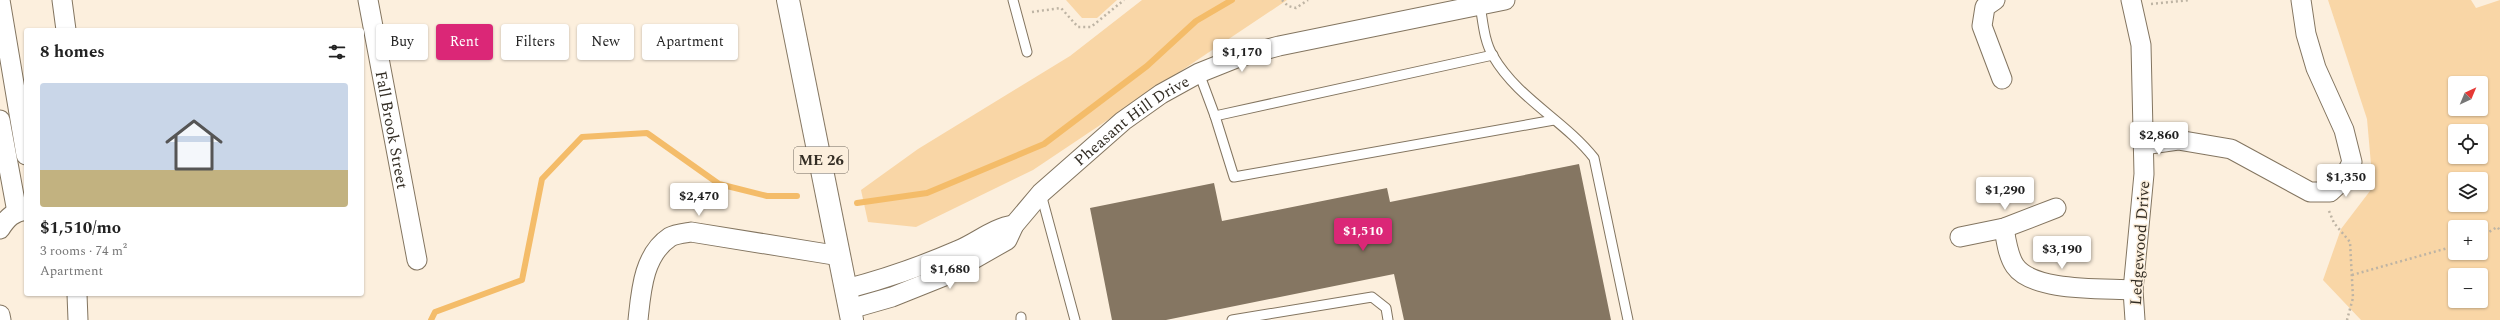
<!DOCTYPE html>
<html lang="en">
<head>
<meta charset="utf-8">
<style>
	:root { --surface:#fff; --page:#f2f2f2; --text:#222; --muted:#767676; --accent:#db2777 }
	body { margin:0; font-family:Spectral,serif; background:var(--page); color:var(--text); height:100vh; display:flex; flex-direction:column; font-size:15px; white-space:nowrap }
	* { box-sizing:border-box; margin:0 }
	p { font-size:13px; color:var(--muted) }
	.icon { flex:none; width:22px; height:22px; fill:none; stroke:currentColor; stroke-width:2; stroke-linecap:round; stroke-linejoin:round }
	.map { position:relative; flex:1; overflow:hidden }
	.side { position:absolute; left:24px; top:28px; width:340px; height:268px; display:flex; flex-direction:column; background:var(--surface); border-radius:4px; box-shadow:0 1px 3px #0004 }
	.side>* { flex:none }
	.banner { position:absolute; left:376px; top:24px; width:380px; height:36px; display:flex; gap:8px }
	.needle { width:26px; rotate:44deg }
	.controls { position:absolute; left:2448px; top:76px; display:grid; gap:8px }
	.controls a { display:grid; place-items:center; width:40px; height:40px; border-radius:4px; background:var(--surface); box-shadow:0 1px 3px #0004; font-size:20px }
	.price { position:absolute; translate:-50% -34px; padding:0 9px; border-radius:4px; background:#fff; color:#222; font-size:13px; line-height:26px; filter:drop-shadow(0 1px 2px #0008) }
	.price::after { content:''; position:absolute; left:50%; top:24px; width:12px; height:9px; margin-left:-6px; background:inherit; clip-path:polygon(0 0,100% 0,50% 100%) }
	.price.current { background:var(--accent); color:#fff }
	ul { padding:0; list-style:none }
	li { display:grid; align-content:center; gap:8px; height:212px; padding:0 16px }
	li span { display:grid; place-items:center; height:124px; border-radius:4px; color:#555 }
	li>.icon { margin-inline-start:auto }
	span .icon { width:72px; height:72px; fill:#fffc; stroke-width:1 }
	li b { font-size:17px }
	h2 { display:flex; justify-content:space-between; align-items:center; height:48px; padding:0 16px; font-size:17px }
	.pill { padding:0 14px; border-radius:4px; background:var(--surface); box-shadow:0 1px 3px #0004; font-size:14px; line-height:36px }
	.pill.current { background:var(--accent); color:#fff }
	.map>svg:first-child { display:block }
</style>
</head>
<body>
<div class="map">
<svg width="2500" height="320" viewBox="0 0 2500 320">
	<rect width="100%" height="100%" fill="#fcefdd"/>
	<g fill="#f9d6a6" fill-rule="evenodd">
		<path d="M1066 0H1117L1097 18H1082Z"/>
		<path d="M1142 0H1287L1033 170 916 227 868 222 861 190 918 149 1070 56Z"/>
		<path d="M2328 0H2471L2476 8 2500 0V320H2361L2323 280 2341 229 2373 187 2367 119ZM2455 83H2481V109H2455ZM2455 131H2481V157H2455ZM2455 179H2481V205H2455ZM2455 227H2481V253H2455ZM2455 275H2481V301H2455Z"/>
	</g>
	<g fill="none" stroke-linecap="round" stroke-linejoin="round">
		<g stroke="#f4bc69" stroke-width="6">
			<path d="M857 203 927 193 1044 144 1147 66 1196 21 1232 0"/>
			<path d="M431 320 435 312 522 280 542 179 582 137 647 133 719 184 767 196H797"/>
		</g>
	</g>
	<path fill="#857662" d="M1579 164 1611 320H1404L1394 274 1166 320H1112L1090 208 1214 183 1222 221 1387 188 1390 202Z"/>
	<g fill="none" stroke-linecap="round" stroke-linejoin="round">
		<defs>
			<g id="service">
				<path d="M1013 0 1027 52"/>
				<path d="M1480 5C1483 22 1484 41 1493 56 1518 99 1564 120 1594 158L1628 320"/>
				<path d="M1199 73 1215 116 1493 55"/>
				<path d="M1215 116 1234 177 1554 120"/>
				<path d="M1041 194 1075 320"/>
				<path d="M1021 317V320"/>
				<path d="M1232 320 1372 297 1386 308 1388 320"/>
			</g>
			<g id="minor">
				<path d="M0 0 26 155"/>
				<path d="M62 0 66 30"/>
				<path id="s1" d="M368 0 417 260"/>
				<path d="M1995 0 1985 7 1982 26 2002 79"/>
				<path d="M2131 0 2141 45 2144 174 2133 290 2135 320"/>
				<path d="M0 120 17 212"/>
				<path d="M2143 145 2178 140 2231 149 2310 192H2330L2343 180 2352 162 2344 130 2316 68 2306 34 2301 0"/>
				<path d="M2004 228C2006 240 2008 256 2015 266 2033 292 2103 288 2133 290"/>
				<path d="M0 229C7 218 13 212 26 210"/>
				<path d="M1960 237 2004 228 2056 208"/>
				<path d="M846 289C885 279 922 266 959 250 978 242 993 228 1014 225"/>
				<path d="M77 294 78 320"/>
				<path id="s2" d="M850 309 892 297 942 277 1007 240 1014 225 1041 193 1123 121 1161 94 1199 73 1239 57 1279 46 1505 0"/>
				<path d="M0 315 1 320"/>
				<path d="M638 320C641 292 643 255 670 237 675 234 685 233 691 232L840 256"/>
			</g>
			<path id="primary" d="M788 0 852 320"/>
		</defs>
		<use href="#service" stroke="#837560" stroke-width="11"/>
		<use href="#minor" stroke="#837560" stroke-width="21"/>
		<use href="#primary" stroke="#837560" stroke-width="24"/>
		<g stroke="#beb4a4" stroke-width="2.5" stroke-dasharray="2 3" stroke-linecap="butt">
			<path d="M1282 0 1288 6 1296 8 1308 0"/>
			<path d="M2151 4 2190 0"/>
			<path d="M1032 12 1061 8 1078 27H1091L1124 0"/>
			<path d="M2329 211 2334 223 2350 242 2353 298 2347 320"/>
			<path d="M2481 237 2497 227 2500 230"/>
			<path d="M2352 275 2455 246"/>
		</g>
		<use href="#service" stroke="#fff" stroke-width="9"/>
		<use href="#minor" stroke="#fff" stroke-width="19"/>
		<use href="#primary" stroke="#fff" stroke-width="22"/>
	</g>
	<g text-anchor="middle" stroke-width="3" stroke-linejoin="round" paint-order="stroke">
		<rect fill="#fcefdd" stroke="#6f675c" stroke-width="1" x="794" y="147" width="54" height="26" rx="3"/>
		<g font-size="15" font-weight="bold" fill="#332d24">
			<text x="821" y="165">ME 26</text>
		</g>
		<g font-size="16" fill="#332d24" stroke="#fcefdd">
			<text dy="6" stroke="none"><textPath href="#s2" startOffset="347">Pheasant Hill Drive</textPath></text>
			<text dy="6" stroke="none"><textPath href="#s1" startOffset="132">Fall Brook Street</textPath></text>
			<text transform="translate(2139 243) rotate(-86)" y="6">Ledgewood Drive</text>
		</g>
	</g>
</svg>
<div class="controls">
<a><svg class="needle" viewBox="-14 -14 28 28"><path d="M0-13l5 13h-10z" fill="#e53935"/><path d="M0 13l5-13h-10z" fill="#767676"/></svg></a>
<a><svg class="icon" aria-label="locate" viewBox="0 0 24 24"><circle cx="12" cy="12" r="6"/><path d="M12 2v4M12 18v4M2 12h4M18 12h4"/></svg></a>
<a><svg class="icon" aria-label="layers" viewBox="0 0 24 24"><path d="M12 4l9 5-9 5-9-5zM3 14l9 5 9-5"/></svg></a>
<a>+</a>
<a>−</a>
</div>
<b class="price" style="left:1242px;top:73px">$1,170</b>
<b class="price" style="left:2159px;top:156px">$2,860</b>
<b class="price" style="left:2346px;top:198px">$1,350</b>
<b class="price" style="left:2005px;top:211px">$1,290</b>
<b class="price" style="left:699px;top:217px">$2,470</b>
<b class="price current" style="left:1363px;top:252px">$1,510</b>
<b class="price" style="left:2062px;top:270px">$3,190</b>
<b class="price" style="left:950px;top:290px">$1,680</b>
<div class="banner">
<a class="pill">Buy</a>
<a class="pill current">Rent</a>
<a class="pill">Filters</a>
<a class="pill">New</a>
<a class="pill">Apartment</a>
</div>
<section class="side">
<h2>8 homes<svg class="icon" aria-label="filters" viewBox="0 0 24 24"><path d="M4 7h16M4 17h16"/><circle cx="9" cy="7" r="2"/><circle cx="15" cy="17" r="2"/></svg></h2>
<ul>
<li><span style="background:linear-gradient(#c9d6e8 70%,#c2b280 0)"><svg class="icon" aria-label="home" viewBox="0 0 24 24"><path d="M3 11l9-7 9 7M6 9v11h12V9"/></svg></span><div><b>$1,510/mo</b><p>3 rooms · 74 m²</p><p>Apartment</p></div></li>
</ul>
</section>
</div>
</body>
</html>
